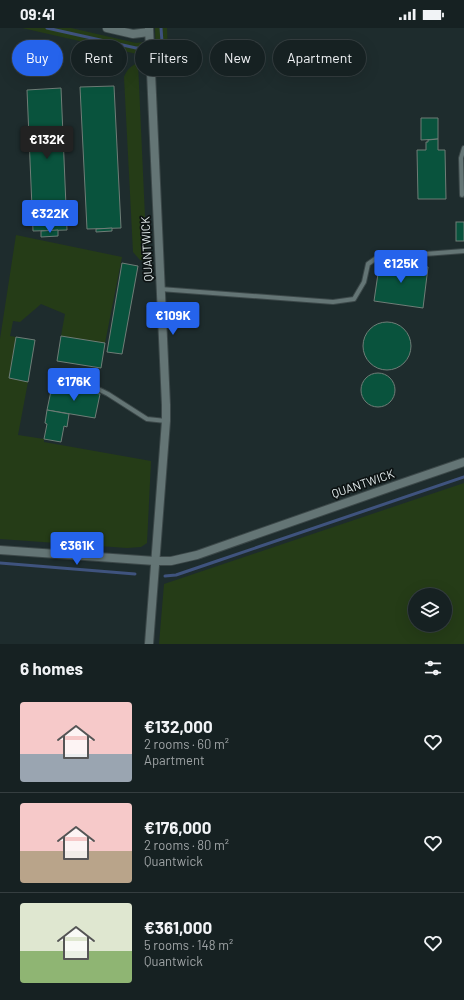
<!DOCTYPE html>
<html lang="en">
<head>
<meta charset="utf-8">
<style>
	:root { --surface:#162122; --page:#232e2f; --text:#f1f3f6; --muted:#9ea3a5; --line:#353e40; --accent:#2563eb }
	body { margin:0; font-family:Barlow,sans-serif; background:var(--page); color:var(--text); height:100vh; display:flex; flex-direction:column; font-size:15px; white-space:nowrap }
	* { box-sizing:border-box; margin:0 }
	p { font-size:13px; color:var(--muted) }
	.icon { flex:none; width:22px; height:22px; fill:none; stroke:currentColor; stroke-width:2; stroke-linecap:round; stroke-linejoin:round }
	.map { position:relative; height:616px; overflow:hidden }
	.panel { display:flex; flex-direction:column; background:var(--surface); flex:1 }
	.panel>* { flex:none }
	.top-card { position:absolute; left:12px; top:12px; width:440px; height:36px; display:flex; gap:8px }
	.fabs { position:absolute; left:408px; top:560px; display:grid; gap:8px }
	.fabs a { display:grid; place-items:center; width:44px; height:44px; border-radius:50%; background:var(--surface); box-shadow:0 4px 16px #0002,0 0 0 1px var(--line); font-size:20px }
	.price { position:absolute; translate:-50% -34px; padding:0 9px; border-radius:4px; background:var(--accent); color:#fff; font-size:13px; line-height:26px; filter:drop-shadow(0 1px 2px #0008) }
	.price::after { content:''; position:absolute; left:50%; top:24px; width:12px; height:9px; margin-left:-6px; background:inherit; clip-path:polygon(0 0,100% 0,50% 100%) }
	.price.selected { background:#222; color:#fff }
	ul { padding:0; list-style:none }
	li { display:flex; align-items:center; gap:12px; height:100px; padding:0 20px }
	li+li { border-top:1px solid var(--line) }
	li span { display:grid; place-items:center; flex:none; width:112px; height:80px; border-radius:4px; color:#555 }
	li>.icon { margin-inline-start:auto }
	span .icon { width:48px; height:48px; fill:#fffc; stroke-width:1 }
	li b { font-size:17px }
	h2 { display:flex; justify-content:space-between; align-items:center; height:48px; padding:0 20px; font-size:17px }
	.chip { padding:0 14px; border-radius:18px; background:var(--surface); box-shadow:0 4px 16px #0002,0 0 0 1px var(--line); font-size:14px; line-height:36px }
	.chip.selected { background:var(--accent); color:#fff }
	.status { display:flex; justify-content:space-between; align-items:center; height:28px; padding:0 20px; background:var(--surface); direction:ltr }
	.status svg { height:11px; fill:currentColor }
	.map>svg:first-child { display:block }
</style>
</head>
<body>
<div class="status"><b>09:41</b><svg viewBox="0 0 49 12"><path d="M0 12V9h3v3zM5 12V6h3v6zM10 12V3h3v9zM15 12V0h3v12zM26 1h20v11H26zM47 4h2v5h-2z"/></svg></div>
<div class="map">
<svg width="464" height="616" viewBox="0 0 464 616">
	<rect width="100%" height="100%" fill="#1e2c2d"/>
	<g fill="#253c17" fill-rule="evenodd">
		<path d="M22 0H71L136 15 144 14C145 21 145 26 137 26Z"/>
		<path d="M155 0H167L168 25H156Z"/>
		<path d="M138 35 147 233 140 232 133 224 124 49C127 42 130 38 138 35Z"/>
		<path d="M16 207 122 229 105 315 61 308 65 286 41 276 20 294 13 293 10 308 16 309 9 350 28 354 18 407 44 411V414L151 433 147 515 141 519 127 520 0 511V311Z"/>
		<path d="M464 455V616H159L164 556ZM415 567H445V597H415Z"/>
	</g>
	<g fill="none" stroke-linecap="round" stroke-linejoin="round">
		<g stroke="#3f537e" stroke-width="3">
			<path d="M47 0 136 20H140"/>
			<path d="M160 17 162 14 161 0"/>
			<path d="M0 535 135 546"/>
			<path d="M165 548 176 547 220 532 464 449"/>
		</g>
	</g>
	<g fill="#09533d" stroke="#6f7d77">
		<path d="M114 58 121 200 87 201 80 59Z"/>
		<path d="M61 60 67 202 33 203 27 62Z"/>
		<path d="M421 90H438V111L421 112Z"/>
		<path d="M438 111V122H445L446 171H418L417 122H426V114H428V112Z"/>
		<rect x="456" y="194" width="8" height="19"/>
		<path d="M112 200V203L96 204V201Z"/>
		<path d="M58 202V208L41 209V203Z"/>
		<path d="M380 232 428 239 423 280 374 273Z"/>
		<path d="M122 235 138 238 122 326 107 324Z"/>
		<circle cx="387" cy="318" r="24"/>
		<path d="M61 308 105 315 101 340 57 333Z"/>
		<path d="M16 309 35 312 28 354 9 350Z"/>
		<circle cx="378" cy="362" r="17"/>
		<path d="M52 358 100 366 95 390 47 382Z"/>
		<path d="M47 382 69 386 67 399 64 398 61 414 44 411 47 396 45 395Z"/>
	</g>
	<g fill="none" stroke-linecap="round" stroke-linejoin="round">
		<defs>
			<g id="service">
				<path d="M462 167 461 130 464 120"/>
				<path d="M160 261 333 274 354 271 364 254 368 236 382 226 412 227 464 223"/>
				<path d="M55 347 86 355 108 366 147 391 166 393"/>
			</g>
			<g id="minor">
				<path d="M107 0 133 6 149 4"/>
				<path d="M149 0 166 377V393L149 616"/>
				<path d="M0 522 155 533H171L197 527 394 458 464 434"/>
			</g>
		</defs>
		<use href="#service" stroke="#3c4849" stroke-width="6"/>
		<use href="#minor" stroke="#3c4849" stroke-width="10"/>
		<use href="#service" stroke="#647575" stroke-width="4"/>
		<use href="#minor" stroke="#647575" stroke-width="8"/>
	</g>
	<g text-anchor="middle" stroke-width="3.5" stroke-linejoin="round" paint-order="stroke">
		<g font-size="12" fill="#e2ebec" stroke="#0d1313">
			<text transform="translate(147 221) rotate(-93)" y="4">QUANTWICK</text>
			<text transform="translate(363 456) rotate(-19)" y="4">QUANTWICK</text>
		</g>
	</g>
</svg>
<div class="fabs">
<a><svg class="icon" aria-label="layers" viewBox="0 0 24 24"><path d="M12 4l9 5-9 5-9-5zM3 14l9 5 9-5"/></svg></a>
</div>
<b class="price selected" style="left:47px;top:132px">€132K</b>
<b class="price" style="left:50px;top:206px">€322K</b>
<b class="price" style="left:401px;top:256px">€125K</b>
<b class="price" style="left:173px;top:308px">€109K</b>
<b class="price" style="left:74px;top:374px">€176K</b>
<b class="price" style="left:77px;top:538px">€361K</b>
<div class="top-card">
<a class="chip selected">Buy</a>
<a class="chip">Rent</a>
<a class="chip">Filters</a>
<a class="chip">New</a>
<a class="chip">Apartment</a>
</div>
</div>
<section class="panel">
<h2>6 homes<svg class="icon" aria-label="filters" viewBox="0 0 24 24"><path d="M4 7h16M4 17h16"/><circle cx="9" cy="7" r="2"/><circle cx="15" cy="17" r="2"/></svg></h2>
<ul>
<li><span style="background:linear-gradient(#f6c9c9 65%,#9aa5b1 0)"><svg class="icon" aria-label="home" viewBox="0 0 24 24"><path d="M3 11l9-7 9 7M6 9v11h12V9"/></svg></span><div><b>€132,000</b><p>2 rooms · 60 m²</p><p>Apartment</p></div><svg class="icon" aria-label="heart" viewBox="0 0 24 24"><path d="M12 20l-8-8c-3-5 5-10 8-4 3-6 11-1 8 4z"/></svg></li>
<li><span style="background:linear-gradient(#f6c9c9 60%,#b9a48a 0)"><svg class="icon" aria-label="home" viewBox="0 0 24 24"><path d="M3 11l9-7 9 7M6 9v11h12V9"/></svg></span><div><b>€176,000</b><p>2 rooms · 80 m²</p><p>Quantwick</p></div><svg class="icon" aria-label="heart" viewBox="0 0 24 24"><path d="M12 20l-8-8c-3-5 5-10 8-4 3-6 11-1 8 4z"/></svg></li>
<li><span style="background:linear-gradient(#dfe7d0 60%,#8fb573 0)"><svg class="icon" aria-label="home" viewBox="0 0 24 24"><path d="M3 11l9-7 9 7M6 9v11h12V9"/></svg></span><div><b>€361,000</b><p>5 rooms · 148 m²</p><p>Quantwick</p></div><svg class="icon" aria-label="heart" viewBox="0 0 24 24"><path d="M12 20l-8-8c-3-5 5-10 8-4 3-6 11-1 8 4z"/></svg></li>
</ul>
</section>
</body>
</html>
